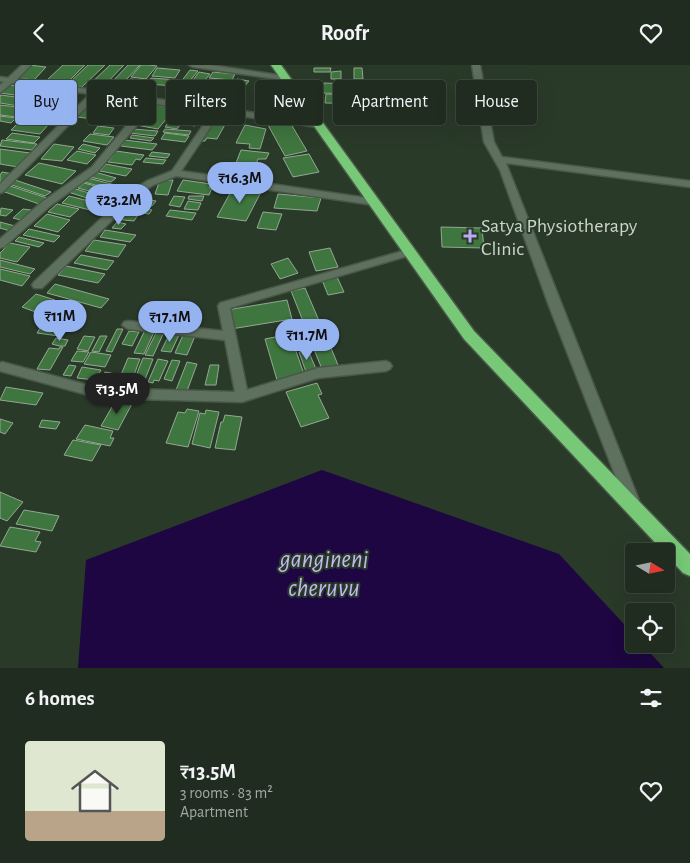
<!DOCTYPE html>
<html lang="en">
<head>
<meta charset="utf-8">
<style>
	:root { --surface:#202c1f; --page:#283428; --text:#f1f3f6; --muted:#a2a7a4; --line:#3d483d; --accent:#95b2f1 }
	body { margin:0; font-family:"Alegreya Sans",sans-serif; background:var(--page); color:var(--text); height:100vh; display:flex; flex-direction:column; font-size:19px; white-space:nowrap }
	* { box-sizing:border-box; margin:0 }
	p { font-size:16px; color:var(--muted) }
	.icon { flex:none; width:28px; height:28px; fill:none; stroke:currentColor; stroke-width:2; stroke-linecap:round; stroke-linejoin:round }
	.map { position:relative; height:603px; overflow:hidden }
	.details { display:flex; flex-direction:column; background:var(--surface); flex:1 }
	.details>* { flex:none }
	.top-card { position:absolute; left:15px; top:15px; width:660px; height:45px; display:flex; gap:10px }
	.needle { width:32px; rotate:100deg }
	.controls { position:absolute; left:625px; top:478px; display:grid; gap:10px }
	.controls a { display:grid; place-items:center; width:50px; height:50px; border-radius:5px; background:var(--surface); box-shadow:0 5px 20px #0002,0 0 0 1px var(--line); font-size:25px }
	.price { position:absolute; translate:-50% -42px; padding:0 11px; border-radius:18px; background:var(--accent); color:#111; font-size:16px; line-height:32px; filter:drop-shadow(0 1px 2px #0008) }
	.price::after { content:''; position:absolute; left:50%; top:30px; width:15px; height:11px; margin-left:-8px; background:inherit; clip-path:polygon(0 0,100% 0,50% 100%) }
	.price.current { background:#222; color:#fff }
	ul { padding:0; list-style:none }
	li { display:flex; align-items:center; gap:15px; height:125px; padding:0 25px }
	li span { display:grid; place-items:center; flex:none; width:140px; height:100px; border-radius:5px; color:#555 }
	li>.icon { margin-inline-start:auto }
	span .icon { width:60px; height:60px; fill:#fffc; stroke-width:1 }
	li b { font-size:21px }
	h2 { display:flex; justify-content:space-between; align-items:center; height:60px; padding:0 25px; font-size:21px }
	.pill { padding:0 18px; border-radius:5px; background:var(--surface); box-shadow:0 5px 20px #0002,0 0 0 1px var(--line); font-size:18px; line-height:45px }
	.pill.current { background:var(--accent); color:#111 }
	header { display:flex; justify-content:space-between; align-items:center; height:65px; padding:0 25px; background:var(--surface); font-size:22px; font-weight:700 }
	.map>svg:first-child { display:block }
</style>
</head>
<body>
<header><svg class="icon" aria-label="back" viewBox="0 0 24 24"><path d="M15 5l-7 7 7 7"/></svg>Roofr<svg class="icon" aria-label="heart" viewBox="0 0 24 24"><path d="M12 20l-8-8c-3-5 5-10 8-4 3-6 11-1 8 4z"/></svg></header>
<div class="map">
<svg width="690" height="603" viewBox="0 0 690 603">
	<rect width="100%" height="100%" fill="#2a3a29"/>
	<path fill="#1d0641" d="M322 405 559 489 634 570V579H642L664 603H78L86 495Z"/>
	<g fill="#3f753f" stroke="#94a893">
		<path d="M29 0 46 2 34 15 17 13Z"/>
		<path d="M63 0H85L66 19 46 16Z"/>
		<path d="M88 0H105L82 22 67 20Z"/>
		<path d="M110 0H124L100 25 86 23Z"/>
		<path d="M128 0H140L124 17 113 16Z"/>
		<path d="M141 0H149L157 1 146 14 131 12Z"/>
		<path d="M157 3 180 5 175 13 152 11Z"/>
		<path d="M314 3H331L330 7H314Z"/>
		<path d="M354 3H362L363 14H354Z"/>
		<path d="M190 5 198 6 188 18H180Z"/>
		<path d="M341 6V14H331V7Z"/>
		<path d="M199 7 210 9 201 20 190 19Z"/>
		<path d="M213 7 235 9 232 15 209 13Z"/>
		<path d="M151 13 178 15 175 21 147 19Z"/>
		<path d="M130 14 145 15 134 29 119 28Z"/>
		<path d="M237 14 249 16 239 28 226 26Z"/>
		<path d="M324 18 352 19 351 29 322 28Z"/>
		<path d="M364 18H374V29L364 28Z"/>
		<rect x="379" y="18" width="16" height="11"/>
		<path d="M210 19 225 21 216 35 200 33Z"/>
		<path d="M9 20 45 25 36 33 0 28Z"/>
		<path d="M177 21 185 22 179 30 171 29Z"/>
		<path d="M189 21H198L189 36 180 35Z"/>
		<path d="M47 25 61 28 57 31 43 29Z"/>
		<path d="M225 27 240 30 233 39 217 36Z"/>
		<path d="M262 27 273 29 268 38 256 37Z"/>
		<path d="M326 29 372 30 371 39 325 38Z"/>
		<path d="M0 30 33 34 25 42 0 38Z"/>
		<path d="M94 34 109 36 93 54 77 52Z"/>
		<path d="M46 35 69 38 61 47 37 43Z"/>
		<path d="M114 35 141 38 125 58 108 56 113 50 103 48Z"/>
		<path d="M0 40 26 43 17 52 0 50Z"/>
		<path d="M155 40 175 43 158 64 136 60Z"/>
		<path d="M179 43 191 45 177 64 165 62Z"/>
		<path d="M29 44 47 47 39 55 21 53Z"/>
		<path d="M193 46 205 47 195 61 183 59Z"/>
		<path d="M0 51 16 53 11 58 0 56Z"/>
		<path d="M212 54 227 56 217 74 207 73 205 76H201Z"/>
		<path d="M20 56 49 59 40 69 11 65Z"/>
		<path d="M286 57 287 59H291L307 86 285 91 268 60Z"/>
		<path d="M245 60 266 64 260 84 249 83 250 79 236 78Z"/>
		<path d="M98 61 114 63 109 70 93 68Z"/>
		<path d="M133 64 158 66 155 71 130 68Z"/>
		<path d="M165 64 191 66 189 70 163 67Z"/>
		<path d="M12 68 40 72 34 78 6 74Z"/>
		<path d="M165 68 189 71 185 77 161 74Z"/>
		<path d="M90 69 114 72 107 80 83 76Z"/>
		<path d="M132 70 154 73 151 76 130 73Z"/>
		<path d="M2 75 37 79 32 85 0 81Z"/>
		<path d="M125 75 157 79 152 85 121 81Z"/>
		<path d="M54 79 74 82 62 96 41 94Z"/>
		<path d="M83 79 100 83 95 88 78 84Z"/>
		<path d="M0 84 30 88 18 102 0 99Z"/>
		<path d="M241 85 269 88 266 94H258L256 99 236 98Z"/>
		<path d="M77 86 96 90 87 99 67 95Z"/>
		<path d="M116 86 144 90 140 95 136 94 132 100 108 97Z"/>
		<path d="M152 87 170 89 167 93 149 91Z"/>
		<path d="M309 89 319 107 293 112 283 93Z"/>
		<path d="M146 93 166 95 163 99 143 97Z"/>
		<path d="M39 98 76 106 62 119 25 110Z"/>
		<path d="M106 99 132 104 126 111 100 106Z"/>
		<path d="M2 107 13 109 4 118 0 117V110Z"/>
		<path d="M95 107 116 113 111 117 90 112Z"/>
		<path d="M88 113 115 120 111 124 84 117Z"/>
		<path d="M15 115 51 127 45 131 9 119Z"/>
		<path d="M160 115H173L168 130 155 129Z"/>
		<path d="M183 115 211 119 209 123H212L209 130 177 126Z"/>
		<path d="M84 118 117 127 111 132 78 123Z"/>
		<path d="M10 121 47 133 39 139 2 126Z"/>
		<path d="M234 121 262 125 246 156 217 152Z"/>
		<path d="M73 123 114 136 109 140 68 127Z"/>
		<path d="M278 129 321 133 317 146 274 143Z"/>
		<path d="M69 131 109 141 102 148 62 138Z"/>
		<path d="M174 131 185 132 180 142 169 140Z"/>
		<path d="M189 131H204L202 136 188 134Z"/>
		<path d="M134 132 156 136 152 141 130 138Z"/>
		<path d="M188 136 201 138 198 145 184 144Z"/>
		<path d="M57 139 79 144 70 152 48 147Z"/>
		<path d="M128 141 152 145 149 149 125 145Z"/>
		<path d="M1 143 13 145 6 151 0 150Z"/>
		<path d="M23 144 31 145 21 155 13 153Z"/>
		<path d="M170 145 196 148 192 155 166 151Z"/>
		<path d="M119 147 138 150 134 156 114 154Z"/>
		<path d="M263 147 282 149 276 165 257 163Z"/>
		<path d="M47 149 70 155 58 167 34 161Z"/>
		<path d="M0 157 15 161 10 166 0 163Z"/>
		<path d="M117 157 126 159 121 164 112 163Z"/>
		<path d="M441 162 482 163 484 183 442 182Z"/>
		<path d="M29 164 60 171 54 177 23 170Z"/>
		<path d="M105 165 136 170 130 177 100 172Z"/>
		<path d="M19 172 44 178 39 182 15 176Z"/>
		<path d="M94 175 126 180 118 192 85 186Z"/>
		<path d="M10 178 30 182 17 197 0 193V188Z"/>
		<path d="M330 183 338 202 316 206 309 187Z"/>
		<path d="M81 190 114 196 107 205 74 198Z"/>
		<path d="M288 193 298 208 280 214 271 199Z"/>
		<path d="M0 195 35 204 30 209 0 202Z"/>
		<path d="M66 201 105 209 98 218 58 210Z"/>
		<path d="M0 204 30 211 22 221 0 215Z"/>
		<path d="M337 212 344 227 328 230 322 215Z"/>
		<path d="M55 219 109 234 101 243 47 228Z"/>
		<path d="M305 223 320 258 305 261 291 226Z"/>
		<path d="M36 229 55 235 41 249 22 242Z"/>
		<path d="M287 235 292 254 231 264 227 245Z"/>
		<path d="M322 261 338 300 322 304 306 265Z"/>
		<path d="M40 263 62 266 59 271 37 268Z"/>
		<path d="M117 264H123L112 287 106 286Z"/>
		<path d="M145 265 154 267 144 289 134 288Z"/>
		<path d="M129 266 139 267 132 281 122 279Z"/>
		<path d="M157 266 164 267 153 291 145 290Z"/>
		<path d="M170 268 179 270 171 287 161 286Z"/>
		<path d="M290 269 304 309 277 315 265 274Z"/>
		<path d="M183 270 195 271 187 290 175 288Z"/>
		<path d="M84 271 95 272 88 286 77 284Z"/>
		<path d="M100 271H107L99 287 92 286Z"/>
		<path d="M56 273 68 275 65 281H59L52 279Z"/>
		<path d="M60 282H63L50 305 37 304 49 283 59 284Z"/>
		<path d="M308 285 316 304 306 307 299 287Z"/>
		<path d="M77 286 89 287 83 297 71 296Z"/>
		<path d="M91 287 111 290 105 302 84 299Z"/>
		<path d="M128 293 140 294 131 318 118 317Z"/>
		<path d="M143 293 153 294 144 317 134 316Z"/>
		<path d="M158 294 168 296 159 316 154 315 153 318 148 317Z"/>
		<path d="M172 295 180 296 172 316 164 314Z"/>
		<path d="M187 297 197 299 187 326 176 325Z"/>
		<path d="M69 300 76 301 71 311 63 310Z"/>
		<path d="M210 300H219L216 320H205Z"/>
		<path d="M82 302 101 305 95 315 77 313Z"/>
		<path d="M105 307 116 309 110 319 99 317Z"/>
		<path d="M317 318 322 329 318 330 329 353 301 362 286 327Z"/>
		<path d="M6 322 43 328 36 340 0 335Z"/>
		<path d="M116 335 133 337 118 365 101 361Z"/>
		<path d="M187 344 199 346 188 382 166 378 178 347 185 348Z"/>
		<path d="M206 345 219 347 210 383 192 379 200 348 205 349Z"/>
		<path d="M225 350 242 352 235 385 215 383 221 357H223Z"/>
		<path d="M0 354 13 358 5 369 0 367Z"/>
		<path d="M42 355 60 357 56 364 39 362Z"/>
		<path d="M85 360 113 366 110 373H114L110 381 76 374Z"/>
		<path d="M73 375 101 380 92 396 64 390Z"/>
		<path d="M0 427 23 437 7 456 0 453Z"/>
		<path d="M24 445 59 451 52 466 16 459Z"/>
		<path d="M10 462 40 467 35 476 41 477 36 487 0 481Z"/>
	</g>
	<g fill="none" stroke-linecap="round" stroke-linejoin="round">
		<defs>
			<g id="street">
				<path d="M22 0H31L17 14 320 57 321 59 317 62 220 48 181 106 374 134 379 137 374 140 176 111 153 120 136 132 42 223H34L32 220 34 217 128 128 147 116 172 106 212 47 155 39 98 106 50 141 4 182 0 183V174L42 137 92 102 146 37 98 30 3 127 0 128V119L90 29 12 18 0 28V20L4 17 0 16V12L8 13Z"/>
				<path d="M189 0H210L284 11 288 13 284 15 193 2Z"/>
				<path d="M472 0H480L494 77 502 92 690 116V122L506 98 640 438 638 442 633 444 628 442 626 438 549 241 500 105 484 77Z"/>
				<path d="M410 184 414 185 415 187 414 189 230 243 247 325 318 303 386 296 390 298 392 301 390 304 386 306 318 313 242 337 99 333 0 306V298L2 297 99 323 235 327 225 275 128 264 122 260 124 257 128 256 223 266 218 241 220 238Z"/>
			</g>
			<path id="highway" d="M271 0H281L474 266 690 489V511L683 508 666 490V486H663L464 274Z"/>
		</defs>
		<use href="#street" stroke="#4a5749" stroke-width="3"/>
		<use href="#highway" stroke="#4a5749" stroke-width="3"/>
		<use href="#street" fill="#5e705e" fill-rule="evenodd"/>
		<use href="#highway" fill="#77c977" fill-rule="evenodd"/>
	</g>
	<path fill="#baaaf6" stroke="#2a3a29" stroke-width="2" d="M467.5 163.5h5v5h5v5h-5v5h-5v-5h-5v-5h5z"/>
	<g text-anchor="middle" stroke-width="4" stroke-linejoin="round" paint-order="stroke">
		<g font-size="20" fill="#ccd6cb" stroke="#2a3a29" text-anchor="start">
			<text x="481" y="167">Satya Physiotherapy<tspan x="481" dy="23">Clinic</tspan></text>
		</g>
		<g font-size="25" font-style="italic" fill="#c3b9f1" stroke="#2a3a29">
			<text x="324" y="502">gangineni<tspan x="324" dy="29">cheruvu</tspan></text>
		</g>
	</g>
</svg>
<div class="controls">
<a><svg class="needle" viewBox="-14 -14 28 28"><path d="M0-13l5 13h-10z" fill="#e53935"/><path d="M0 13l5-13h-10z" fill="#a2a7a4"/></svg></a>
<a><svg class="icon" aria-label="locate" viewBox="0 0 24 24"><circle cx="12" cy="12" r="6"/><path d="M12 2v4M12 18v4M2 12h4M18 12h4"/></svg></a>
</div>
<b class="price" style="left:240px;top:139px">₹16.3M</b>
<b class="price" style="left:119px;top:161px">₹23.2M</b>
<b class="price" style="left:60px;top:277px">₹11M</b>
<b class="price" style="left:170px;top:278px">₹17.1M</b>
<b class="price" style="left:307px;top:296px">₹11.7M</b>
<b class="price current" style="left:117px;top:350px">₹13.5M</b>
<div class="top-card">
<a class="pill current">Buy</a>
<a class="pill">Rent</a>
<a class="pill">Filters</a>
<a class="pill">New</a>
<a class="pill">Apartment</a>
<a class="pill">House</a>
</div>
</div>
<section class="details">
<h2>6 homes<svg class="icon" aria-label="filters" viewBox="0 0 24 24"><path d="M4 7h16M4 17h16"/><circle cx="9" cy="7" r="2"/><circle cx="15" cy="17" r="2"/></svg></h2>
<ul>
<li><span style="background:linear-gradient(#dfe7d0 70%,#b9a48a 0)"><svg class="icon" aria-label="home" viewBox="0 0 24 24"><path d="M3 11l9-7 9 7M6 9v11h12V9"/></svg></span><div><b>₹13.5M</b><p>3 rooms · 83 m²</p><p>Apartment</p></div><svg class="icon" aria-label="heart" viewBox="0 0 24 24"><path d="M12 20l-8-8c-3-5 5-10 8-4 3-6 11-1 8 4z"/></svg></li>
</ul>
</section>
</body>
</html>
